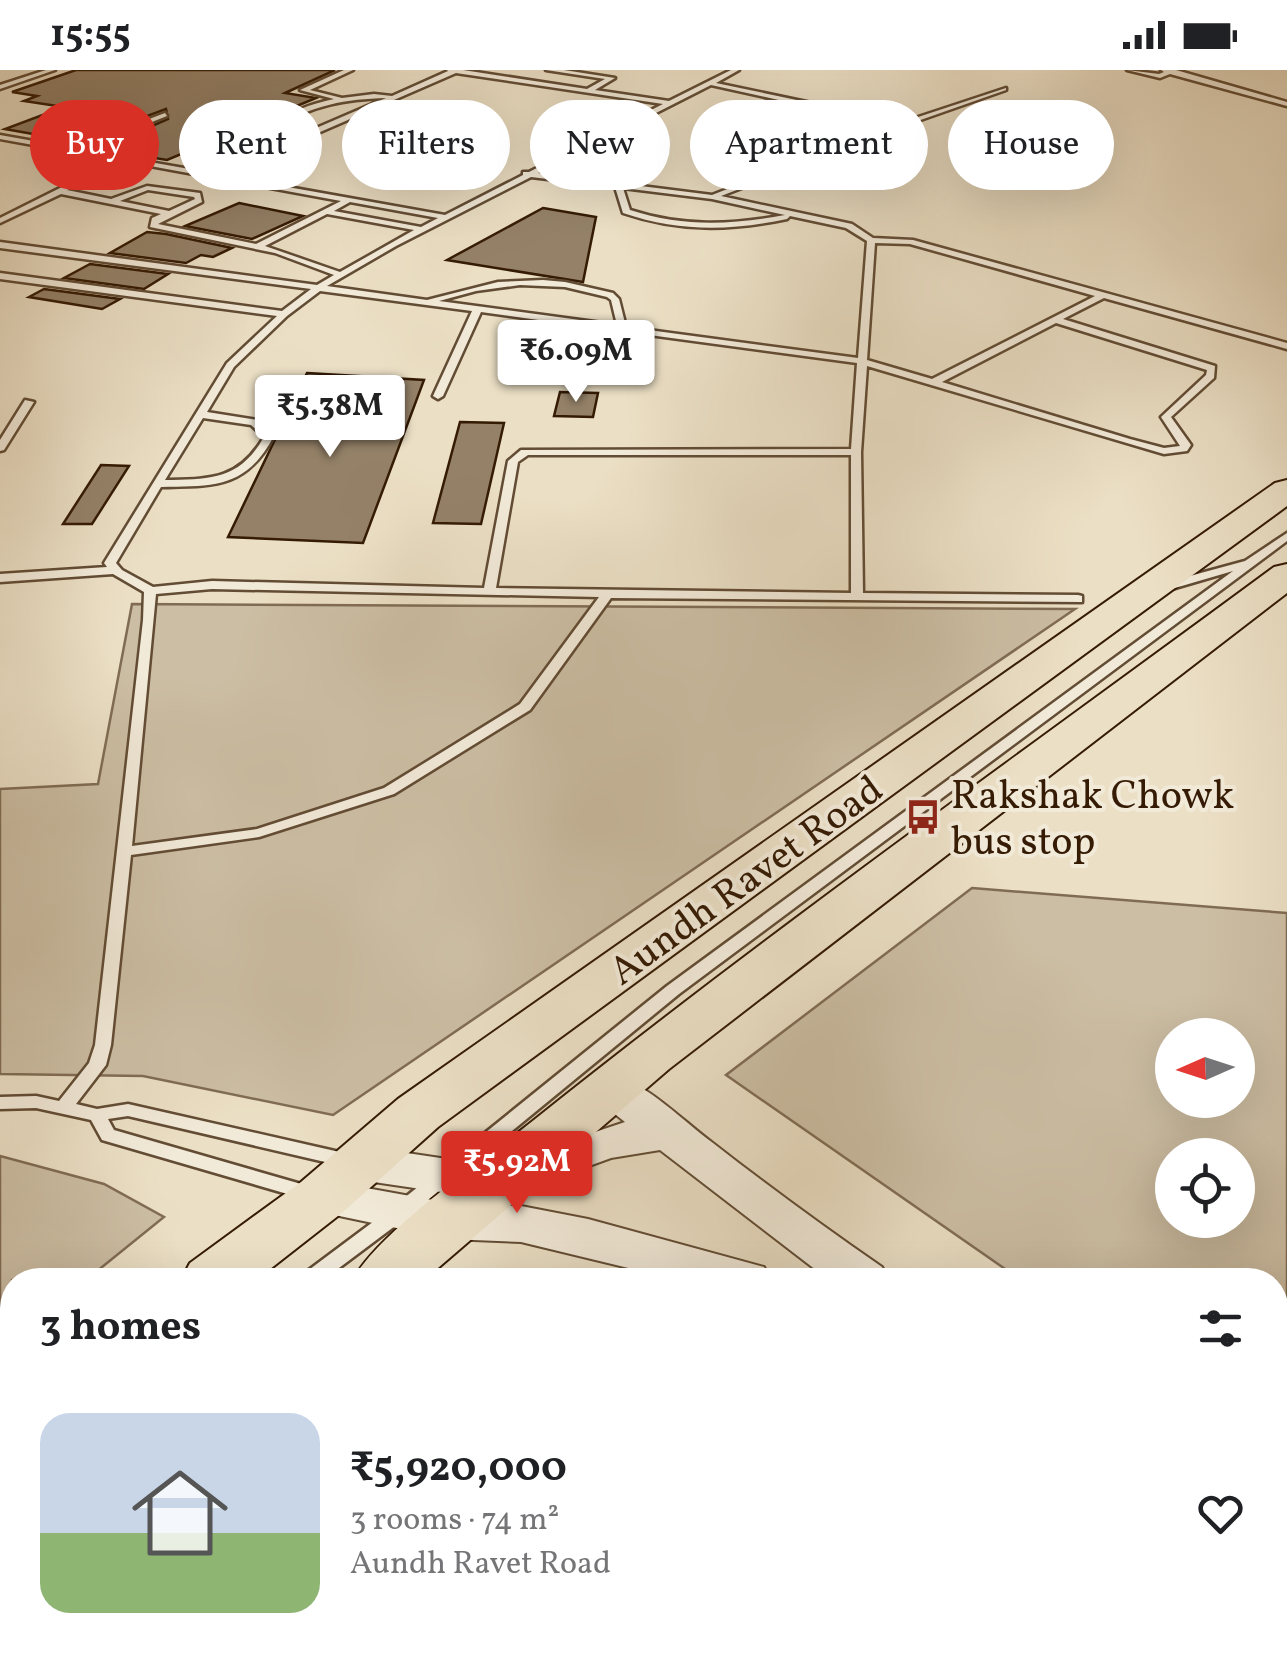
<!DOCTYPE html>
<html lang="en">
<head>
<meta charset="utf-8">
<style>
	:root { --surface:#fff; --page:#f2f2f2; --text:#202124; --muted:#757577; --line:#e0e0e0; --accent:#d93025 }
	body { margin:0; font-family:Vollkorn,serif; background:var(--page); color:var(--text); height:100vh; display:flex; flex-direction:column; font-size:38px; white-space:nowrap }
	* { box-sizing:border-box; margin:0 }
	p { font-size:32px; color:var(--muted) }
	.icon { flex:none; width:55px; height:55px; fill:none; stroke:currentColor; stroke-width:2; stroke-linecap:round; stroke-linejoin:round }
	.map { position:relative; flex:1; overflow:hidden }
	.drawer { position:absolute; left:0px; top:1198px; width:1288px; height:392px; display:flex; flex-direction:column; background:var(--surface); border-radius:40px 40px 0 0; box-shadow:0 10px 40px #0002 }
	.drawer>* { flex:none }
	.guide { position:absolute; left:30px; top:30px; width:1228px; height:90px; display:flex; gap:20px }
	.needle { width:65px; rotate:267deg }
	.controls { position:absolute; left:1155px; top:948px; display:grid; gap:20px }
	.controls a { display:grid; place-items:center; width:100px; height:100px; border-radius:50%; background:var(--surface); box-shadow:0 10px 40px #0002; font-size:50px }
	.price { position:absolute; translate:-50% -85px; padding:0 22px; border-radius:10px; background:#fff; color:#222; font-size:32px; line-height:65px; filter:drop-shadow(0 2px 5px #0008) }
	.price::after { content:''; position:absolute; left:50%; top:60px; width:30px; height:22px; margin-left:-15px; background:inherit; clip-path:polygon(0 0,100% 0,50% 100%) }
	.price.on { background:var(--accent); color:#fff }
	ul { padding:0; list-style:none }
	li { display:flex; align-items:center; gap:30px; height:250px; padding:0 40px }
	li+li { border-top:2px solid var(--line) }
	li span { display:grid; place-items:center; flex:none; width:280px; height:200px; border-radius:30px; color:#555 }
	li>.icon { margin-inline-start:auto }
	span .icon { width:120px; height:120px; fill:#fffc; stroke-width:1 }
	li b { font-size:42px }
	h2 { display:flex; justify-content:space-between; align-items:center; height:120px; padding:0 40px; font-size:42px }
	.tag { padding:0 35px; border-radius:45px; background:var(--surface); box-shadow:0 10px 40px #0002; font-size:35px; line-height:90px }
	.tag.on { background:var(--accent); color:#fff }
	.status { display:flex; justify-content:space-between; align-items:center; height:70px; padding:0 50px; background:var(--surface); direction:ltr }
	.status svg { height:28px; fill:currentColor }
	.map>svg:first-child { display:block }
</style>
</head>
<body>
<div class="status"><b>15:55</b><svg viewBox="0 0 49 12"><path d="M0 12V9h3v3zM5 12V6h3v6zM10 12V3h3v9zM15 12V0h3v12zM26 1h20v11H26zM47 4h2v5h-2z"/></svg></div>
<div class="map">
<svg width="1287" height="1589" viewBox="0 0 1287 1589">
	<rect width="100%" height="100%" fill="#ebdfc5"/>
	<filter id="stains"><feTurbulence type="fractalNoise" baseFrequency=".002" numOctaves="4"/><feColorMatrix values="0 0 0 0 .2 0 0 0 0 .09 0 0 0 0 .02 0 0 0 .5 -.17"/></filter>
	<radialGradient id="worn" r=".72"><stop offset=".6" stop-color="#630" stop-opacity="0"/><stop offset="1" stop-color="#630" stop-opacity=".3"/></radialGradient>
	<g fill="#ccbea4" stroke="#806c54" stroke-width="2.5" fill-rule="evenodd">
		<path d="M132 534 1075 539 333 1045 143 1006 0 1004V719L98 714Z"/>
		<path d="M972 818 1287 843V1306L1275 1301V1210H1021L726 1005ZM1238 965V1030H1172V965ZM1238 1085V1150H1172V1085Z"/>
		<path d="M0 1086 104 1114 164 1147 86 1210H12V1270L0 1280Z"/>
		<path d="M44 1578H1072L1068 1589H31Z"/>
	</g>
	<g fill="#948168" stroke="#351b04" stroke-width="2.5">
		<path d="M76 0H335L285 23 316 28 167 90 99 79 168 49 166 39 78 72 5 59 64 37 24 31 37 26 12 22Z"/>
		<path d="M239 133 303 146 252 169 185 156Z"/>
		<path d="M543 138 596 147 583 212 447 190Z"/>
		<path d="M147 162 166 164 232 178 213 187 201 185 186 193 110 183Z"/>
		<path d="M90 194 168 204 144 219 64 208Z"/>
		<path d="M44 219 120 229 102 239 29 227Z"/>
		<path d="M307 303 424 310 363 473 228 467Z"/>
		<path d="M560 322 598 323 593 347 554 346Z"/>
		<path d="M460 352 504 353 481 454 433 453Z"/>
		<path d="M101 395 129 396 92 454H63Z"/>
	</g>
	<g fill="none" stroke-linecap="round" stroke-linejoin="round">
		<defs>
			<g id="service">
				<path d="M46 0H55L0 19V15Z"/>
				<path d="M344 0H353L310 20 342 28 374 24 392 26 448 1 447 0H463L587 19 605 9 546 0H564L615 8 595 20 669 31 731 0H739L716 13 892 50 897 54 1006 18V20L892 60 721 126 852 154 873 168 913 170 1287 273V279L1104 228 1063 249 1215 296 1214 308 1171 347 1191 375 1187 381 1164 384 867 296 861 382 863 523 1078 525 1082 526V532L611 528 530 640 394 724 259 767 131 785 111 975 106 995 76 1034 97 1039 128 1034 357 1086 360 1091 357 1096 351 1098 128 1046 108 1049 114 1060 315 1118 317 1123 315 1128 308 1130 102 1070 91 1050 36 1038 0 1039V1027L36 1026 59 1031 89 993 95 975 143 550 144 522 113 504 0 512V504L107 497 104 493 227 293 277 246 0 209V203L282 241 311 219 0 178V172L317 215 334 205 275 183 150 157 152 148 161 144 61 124 0 153V148L116 90 0 69V65L73 78 165 43 167 46 82 80 212 103 273 77 267 73 271 56C290 41 311 34 334 29L300 20ZM456 3 663 34 529 102H523V105L445 145 221 105ZM711 15 891 55 712 125 538 103ZM386 28 279 74 275 72 278 57C311 35 347 29 386 28ZM123 91 341 131 256 174 158 154 202 132 200 123 147 116 111 129 67 120ZM531 107 615 117 623 143C679 162 730 161 787 149L790 146 846 158 867 171 858 288 626 257 619 229 613 223 565 212 543 210 498 212 427 230 327 216 396 176ZM623 118 712 129 785 145C731 155 682 157 630 140ZM148 120 194 127 195 129 169 141 120 131ZM350 132 438 148 421 157 334 141ZM327 144 414 160 340 202 265 176ZM875 173 910 174 1095 226 932 309 867 290ZM520 215 565 217 607 227 611 230 617 255 439 231 476 221ZM320 221 472 241 433 326 438 329 443 326 481 242 618 261 623 264 627 262 857 293 851 379 521 380 508 391 484 518 212 511 153 517 122 500 116 493 161 417C216 416 246 418 274 366L258 350 207 342 234 297 287 246ZM1056 253 1207 300 1206 305 1161 347 1180 376 1164 378 1130 369 942 312ZM203 348 251 355 264 367C239 410 211 409 165 410ZM528 385H851V523L496 518 518 392ZM212 519 599 527 520 634 384 718 257 759 132 776 156 524Z"/>
				<path d="M1127 0 1159 4 1164 2 1161 0H1176L1287 32V36L1170 4 1160 8Z"/>
				<path d="M25 330 34 332 4 380 0 381V370Z"/>
				<path d="M1287 463V471L679 924 407 1147 323 1210H299L302 1205 393 1137 667 916 1233 501 1168 520 1162 516 1164 513 1245 491Z"/>
				<path d="M12 1433V1456L0 1463V1440Z"/>
				<path d="M1114 1578H1137L1133 1589H1109Z"/>
			</g>
			<g id="tertiary">
				<path d="M612 1004C649 1015 683 1051 713 1073 768 1116 824 1157 882 1197L889 1210H829L660 1080 611 1088 496 1130 360 1110 344 1105 337 1093 344 1081 360 1076 494 1096 625 1052 597 1030 590 1019 597 1008Z"/>
				<path d="M322 1110 449 1133 521 1136 588 1149 764 1197 771 1210H678L521 1172 449 1169 306 1139 299 1127 306 1115Z"/>
				<path d="M1275 1381 1287 1385V1432L1275 1428Z"/>
			</g>
			<g id="primary">
				<path d="M1287 410V436L438 1057 343 1142 256 1210H181L190 1193 301 1112 398 1029 1275 413Z"/>
				<path d="M1287 494V523L669 999 424 1210H353C378 1162 488 1087 534 1050 774 858 1026 680 1274 497Z"/>
				<path d="M12 1329V1390L0 1394V1333Z"/>
				<path d="M12 1481V1552L0 1557V1486Z"/>
			</g>
		</defs>
		<use href="#service" stroke="#624c34" stroke-width="5"/>
		<use href="#tertiary" stroke="#624c34" stroke-width="4"/>
		<use href="#primary" stroke="#351b04" stroke-width="4"/>
		<use href="#service" fill="#f2ead9" fill-rule="evenodd"/>
		<use href="#tertiary" fill="#f2ead9" fill-rule="evenodd"/>
		<use href="#primary" fill="#ebdfc5" fill-rule="evenodd"/>
	</g>
	<defs>
		<symbol id="bus-bare" viewBox="-9 -9 18 18"><path d="M-5-6H5V4H4V6H2V4H-2V6H-4V4H-5ZM-3.5-4V0h7V-4ZM-3.5 1.2v1.5H-2V1.2ZM2 1.2v1.5H3.5V1.2Z" fill="#8f2418" stroke="#f2ead9" stroke-width="2.5" paint-order="stroke"/></symbol>
	</defs>
	<g fill-rule="evenodd">
		<use href="#bus-bare" x="898" y="722" width="50" height="50"/>
	</g>
	<g text-anchor="middle" stroke-width="8" stroke-linejoin="round" paint-order="stroke">
		<g font-size="40" fill="#351b04" stroke="#f2ead9" text-anchor="start">
			<text x="951" y="738">Rakshak Chowk<tspan x="951" dy="46">bus stop</tspan></text>
		</g>
		<g font-size="40" fill="#351b04" stroke="#f2ead9">
			<text transform="translate(745 809) rotate(-36)" y="14">Aundh Ravet Road</text>
		</g>
	</g>
	<rect width="100%" height="100%" filter="url(#stains)"/>
	<rect width="100%" height="100%" fill="url(#worn)"/>
</svg>
<div class="controls">
<a><svg class="needle" viewBox="-14 -14 28 28"><path d="M0-13l5 13h-10z" fill="#e53935"/><path d="M0 13l5-13h-10z" fill="#757577"/></svg></a>
<a><svg class="icon" aria-label="locate" viewBox="0 0 24 24"><circle cx="12" cy="12" r="6"/><path d="M12 2v4M12 18v4M2 12h4M18 12h4"/></svg></a>
</div>
<b class="price" style="left:576px;top:335px">₹6.09M</b>
<b class="price" style="left:330px;top:390px">₹5.38M</b>
<b class="price on" style="left:517px;top:1146px">₹5.92M</b>
<div class="guide">
<a class="tag on">Buy</a>
<a class="tag">Rent</a>
<a class="tag">Filters</a>
<a class="tag">New</a>
<a class="tag">Apartment</a>
<a class="tag">House</a>
</div>
<section class="drawer">
<h2>3 homes<svg class="icon" aria-label="filters" viewBox="0 0 24 24"><path d="M4 7h16M4 17h16"/><circle cx="9" cy="7" r="2"/><circle cx="15" cy="17" r="2"/></svg></h2>
<ul>
<li><span style="background:linear-gradient(#c9d6e8 60%,#8fb573 0)"><svg class="icon" aria-label="home" viewBox="0 0 24 24"><path d="M3 11l9-7 9 7M6 9v11h12V9"/></svg></span><div><b>₹5,920,000</b><p>3 rooms · 74 m²</p><p>Aundh Ravet Road</p></div><svg class="icon" aria-label="heart" viewBox="0 0 24 24"><path d="M12 20l-8-8c-3-5 5-10 8-4 3-6 11-1 8 4z"/></svg></li>
</ul>
</section>
</div>
</body>
</html>
